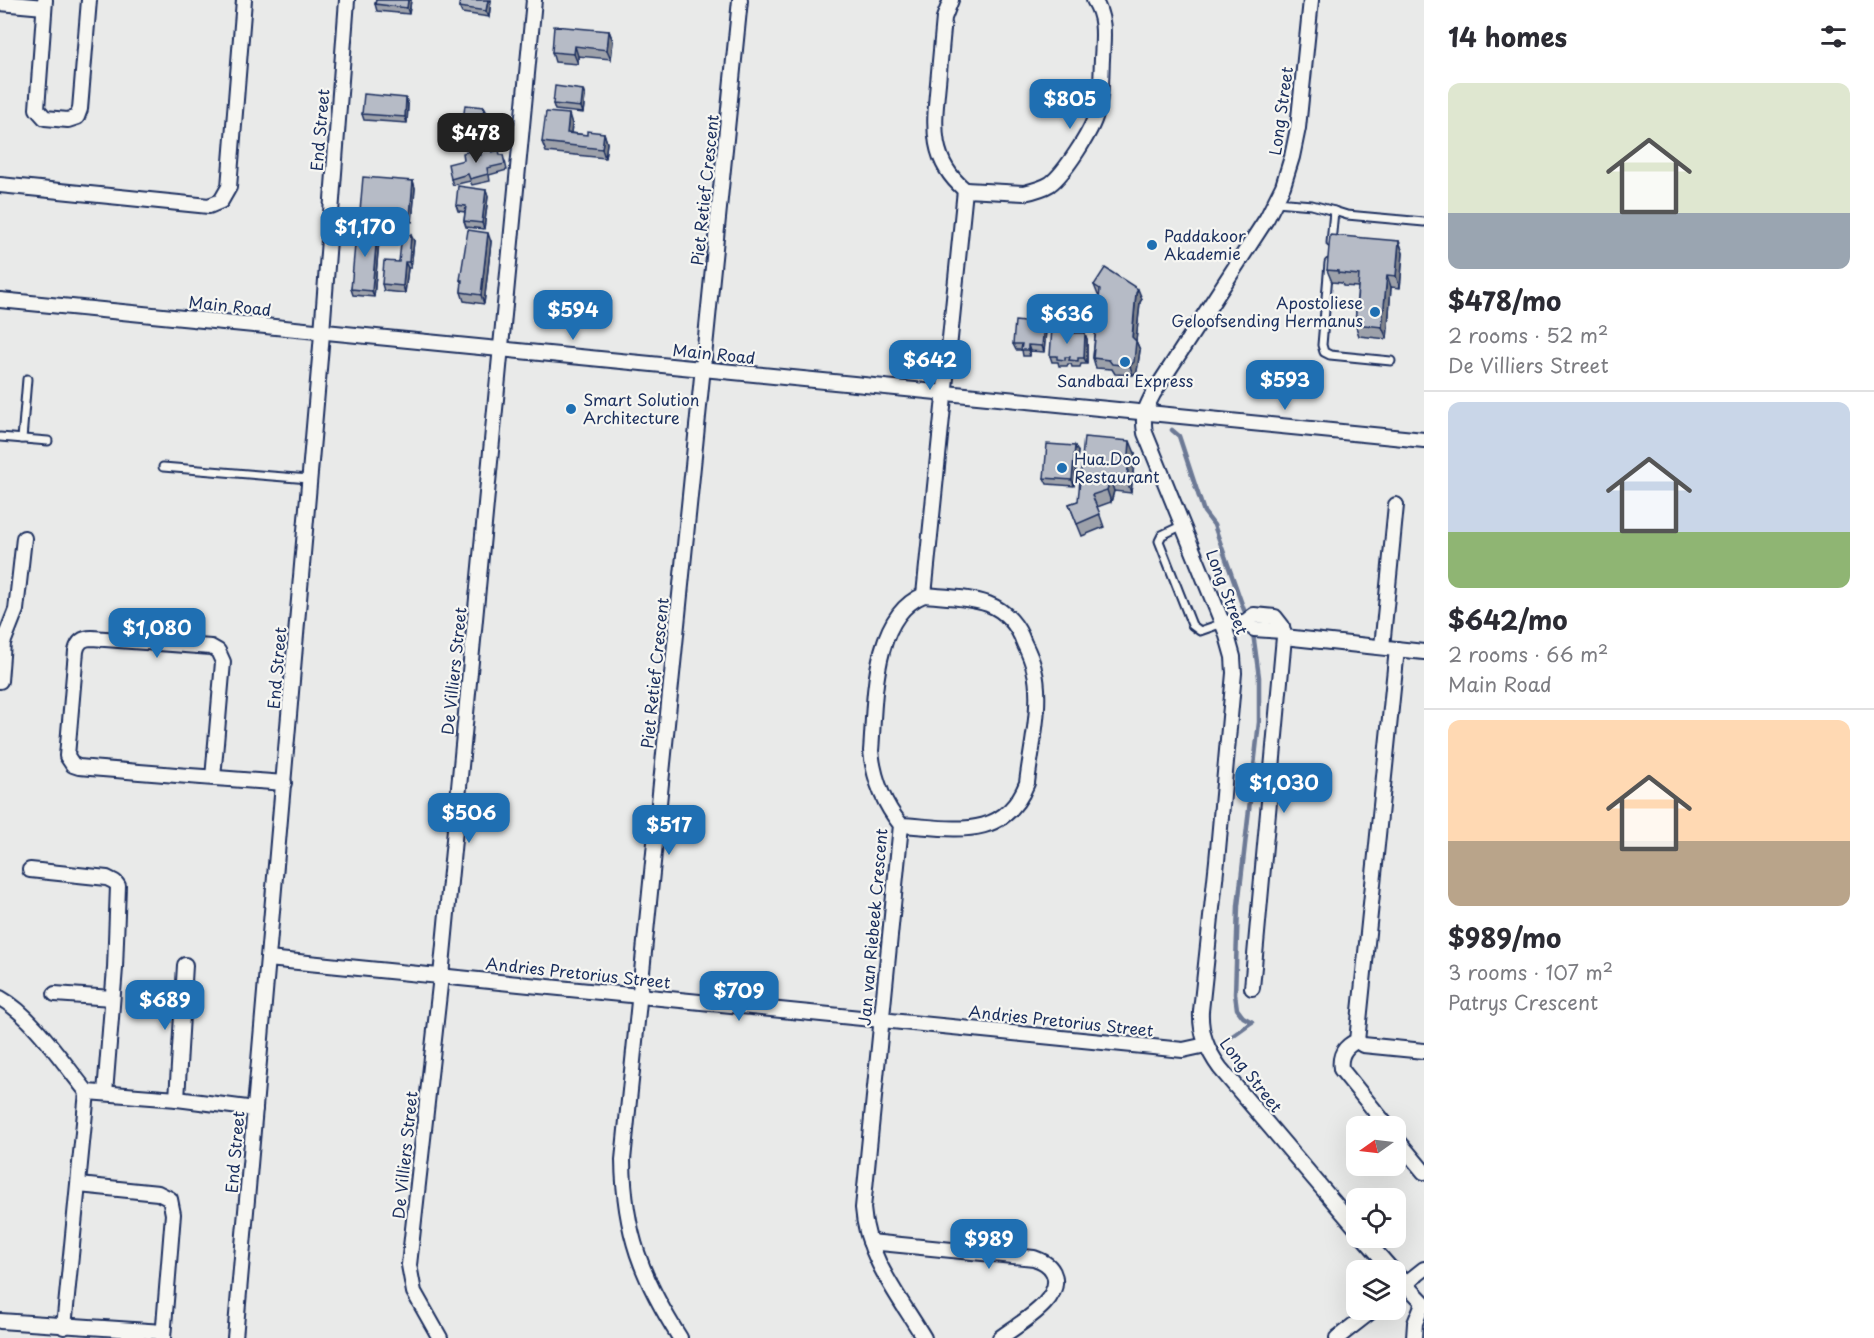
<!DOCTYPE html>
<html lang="en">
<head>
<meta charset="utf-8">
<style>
	:root { --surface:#fff; --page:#f2f2f3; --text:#2b2b33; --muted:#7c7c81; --line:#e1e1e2; --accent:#1f6fb2 }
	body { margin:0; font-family:"Playpen Sans",sans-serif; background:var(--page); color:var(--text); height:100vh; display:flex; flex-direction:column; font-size:22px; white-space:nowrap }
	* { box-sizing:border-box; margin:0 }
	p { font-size:20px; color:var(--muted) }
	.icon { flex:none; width:33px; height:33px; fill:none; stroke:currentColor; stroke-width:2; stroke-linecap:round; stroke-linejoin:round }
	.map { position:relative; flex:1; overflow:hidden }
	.panel { display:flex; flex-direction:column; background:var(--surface); width:450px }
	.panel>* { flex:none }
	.needle { width:39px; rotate:256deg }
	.controls { position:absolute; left:1346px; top:1116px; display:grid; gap:12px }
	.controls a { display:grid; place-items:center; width:60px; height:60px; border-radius:12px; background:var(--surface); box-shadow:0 6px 24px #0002; font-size:30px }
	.price { position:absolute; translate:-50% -51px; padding:0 14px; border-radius:12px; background:var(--accent); color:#fff; font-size:20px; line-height:39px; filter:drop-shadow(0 2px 3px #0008) }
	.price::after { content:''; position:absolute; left:50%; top:36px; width:18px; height:14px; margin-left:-9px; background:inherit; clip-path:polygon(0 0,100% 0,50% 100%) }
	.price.current { background:#222; color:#fff }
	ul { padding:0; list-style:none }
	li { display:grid; align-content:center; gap:12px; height:318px; padding:0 24px }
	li+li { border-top:2px solid var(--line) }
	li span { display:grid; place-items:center; height:186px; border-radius:12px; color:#555 }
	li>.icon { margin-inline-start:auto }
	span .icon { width:108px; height:108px; fill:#fffc; stroke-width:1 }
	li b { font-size:26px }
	h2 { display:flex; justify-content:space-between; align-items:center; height:72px; padding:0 24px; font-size:26px }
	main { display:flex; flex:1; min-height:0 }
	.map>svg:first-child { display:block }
</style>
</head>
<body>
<main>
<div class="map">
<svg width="1424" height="1338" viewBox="0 0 1424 1338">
	<rect width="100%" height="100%" fill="#e9eae9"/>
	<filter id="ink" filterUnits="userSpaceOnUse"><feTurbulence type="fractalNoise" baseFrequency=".0167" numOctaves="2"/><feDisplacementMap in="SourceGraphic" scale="12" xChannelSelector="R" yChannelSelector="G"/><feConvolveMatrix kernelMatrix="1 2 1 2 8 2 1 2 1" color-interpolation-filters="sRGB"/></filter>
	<g filter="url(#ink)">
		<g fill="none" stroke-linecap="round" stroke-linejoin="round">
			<g stroke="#6c7995" stroke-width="4.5">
				<path d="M1172 430 1179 436 1204 512 1214 525 1244 610"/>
				<path d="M1252 1022 1243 1017 1237 1009 1235 994 1238 906 1259 722V677L1253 633"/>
				<path d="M1224 1042 1252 1022"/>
			</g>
			<defs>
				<g id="service">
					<path d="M1276 202 1312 205 1334 211"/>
					<path d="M1331 243 1334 211 1347 215 1424 222"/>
					<path d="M1329 263 1322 345 1324 352 1330 355 1391 361"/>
					<path d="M0 437 48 441"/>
					<path d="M22 439 27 379"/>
					<path d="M163 467 309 479"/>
					<path d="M1183 525 1162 535 1159 541 1192 625 1200 631 1223 623"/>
				</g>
				<g id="minor">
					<path d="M45 0 37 109 45 118 68 120 77 117 80 109 89 0"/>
					<path d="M951 0 944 18C942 39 940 61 938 83 934 125 929 160 965 190"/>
					<path d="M1311 0 1298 128 1292 157 1283 186 1267 218 1153 394C1145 410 1142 414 1145 433L1226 632 1233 657 1234 673 1217 861 1201 1011C1200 1033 1207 1050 1220 1068L1356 1228"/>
					<path d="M0 3 44 7"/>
					<path d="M0 185 209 206 221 201 229 187 244 0"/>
					<path d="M965 190 1024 193C1033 191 1042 189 1050 184 1064 174 1092 131 1096 114 1102 97 1101 77 1102 59 1103 37 1106 19 1094 0"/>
					<path d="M0 300 1424 440"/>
					<path d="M924 595 965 190"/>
					<path d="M1245 622 1254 615 1275 617 1282 626 1284 637 1252 988"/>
					<path d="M1223 623 1245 622 1254 629 1283 631"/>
					<path d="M1284 637 1424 652"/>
					<path d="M1382 647 1396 505"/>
					<path d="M0 681 3 643 16 610 24 538"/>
					<path d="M213 778 223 662 218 651 211 647 92 638C83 638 78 642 76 651L67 756 73 765 79 767C147 773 215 778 284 783"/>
					<path d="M901 825C952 828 1004 842 1027 783 1031 748 1043 702 1034 669 1032 660 1028 651 1024 643 1018 626 1006 611 988 604 969 597 945 597 924 595 871 616 875 705 871 751 874 780 883 803 901 825L863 1208C866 1256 900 1298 924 1338"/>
					<path d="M30 870 107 878 115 882 118 886 115 968 105 1093"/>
					<path d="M268 959 1183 1050 1206 1045"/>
					<path d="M55 994 112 998"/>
					<path d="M0 998C33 1016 63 1063 87 1092L177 1099 255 1109"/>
					<path d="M1357 1041 1397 649"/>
					<path d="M1357 1041C1345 1046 1339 1055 1341 1069L1387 1126"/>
					<path d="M1357 1041 1363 1045 1424 1051"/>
					<path d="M177 1099 185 965"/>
					<path d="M1395 1137 1424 1172"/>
					<path d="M79 1185 158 1193 170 1199 173 1214 163 1338"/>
					<path d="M1364 1238 1392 1270"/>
					<path d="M870 1242 1034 1258C1042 1261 1049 1264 1053 1272 1066 1299 1018 1324 1000 1338"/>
					<path d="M1395 1273 1424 1303"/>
					<path d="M1395 1292 1424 1269"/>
					<path d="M0 1321 163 1332"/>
					<path d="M64 1327 87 1092"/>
					<path d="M235 1338 321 346 347 0"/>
					<path d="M440 1338 414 1292 409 1265 441 976 534 0"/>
					<path d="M680 1338C642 1278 624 1233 623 1160L740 0"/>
					<path d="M1337 1338 1373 1310"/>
					<path d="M1414 1338 1415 1323 1423 1303"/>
				</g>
			</defs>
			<use href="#service" stroke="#1b2f5e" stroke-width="11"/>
			<use href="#minor" stroke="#1b2f5e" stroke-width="18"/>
			<use href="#service" stroke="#f6f6f2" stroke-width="7"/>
			<use href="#minor" stroke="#f6f6f2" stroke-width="14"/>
		</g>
		<g fill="#9da1aa" stroke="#1b2f5e" stroke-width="1.5">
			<path d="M376 0H411L409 14 377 11 375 4Z"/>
			<path d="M460 0H491L489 17 462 13 459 7Z"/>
			<path d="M609 31 613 41 611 59 578 56V64L555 62 552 52Z"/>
			<path d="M585 96 583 113 555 110 553 104Z"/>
			<path d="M408 104 407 123 364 120 362 114Z"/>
			<path d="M487 113 484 137 464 135 462 129Z"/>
			<path d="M572 124 571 133 587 135 604 133 607 143 605 158 546 152 542 142Z"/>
			<path d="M474 150 476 156 493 152 500 155 505 161 507 170 489 175 490 181 472 185 470 181 453 185 451 179 464 160Z"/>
			<path d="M413 181 415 188 412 222 362 217 360 211Z"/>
			<path d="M486 190 488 196 484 229 466 227 464 221 465 212 458 211 456 205Z"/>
			<path d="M378 223 380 229 374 297 353 295 351 289 362 235Z"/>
			<path d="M414 241 411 268H408L405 293 384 291 382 284Z"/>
			<path d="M1399 241 1403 253 1400 288 1391 287 1387 339 1359 336 1355 324 1358 287 1343 286 1342 283 1332 282 1327 270Z"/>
			<path d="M491 242 484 304 464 301 461 292 462 284 460 280Z"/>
			<path d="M1094 285 1142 299 1140 302 1136 341 1140 350 1137 371 1133 375 1115 374 1112 369 1096 368 1093 358 1099 295H1098Z"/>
			<path d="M1044 324 1046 330 1044 352 1030 351V356H1023L1022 350H1016L1013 344Z"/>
			<path d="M1072 330 1073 333 1087 339V364H1081L1080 367H1072L1071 364H1068L1067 366H1059L1058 362H1052L1050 356Z"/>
			<path d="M1078 452 1074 486 1047 484 1044 478Z"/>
			<path d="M1135 453 1131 493 1114 491 1111 502 1097 507 1104 527 1082 536 1069 504 1078 501Z"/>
		</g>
		<g fill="#7f838b" stroke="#1b2f5e" stroke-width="1.5">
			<path d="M408 0H411L409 14 407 8Z"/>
			<path d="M488 0H491L489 17 486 11Z"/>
			<path d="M609 31 613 41 611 59 607 50Z"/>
			<path d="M575 46 578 56V64L574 54Z"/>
			<path d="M583 90 585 96 583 113 581 107Z"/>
			<path d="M406 98 408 104 407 123 405 117Z"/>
			<path d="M484 107 487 113 484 137 481 131Z"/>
			<path d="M569 114 572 124 570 142 567 133Z"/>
			<path d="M604 133 607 143 605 158 602 149Z"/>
			<path d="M413 181 415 188 412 222 410 216Z"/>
			<path d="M486 190 488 196 484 229 482 223Z"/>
			<path d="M378 223 380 229 374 297 372 291Z"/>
			<path d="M488 233 491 242 484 304 481 295Z"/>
			<path d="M411 235 414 241 411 268 409 262Z"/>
			<path d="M1399 241 1403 253 1400 288 1396 276Z"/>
			<path d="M405 262 408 268 405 293 403 286Z"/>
			<path d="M1387 275 1391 287 1387 339 1382 327Z"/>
			<path d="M1138 289 1142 299 1140 302 1136 341 1140 350 1137 371 1133 375 1130 366 1136 293Z"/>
			<path d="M1044 324 1046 330 1044 352 1042 346Z"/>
			<path d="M1085 333 1087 339V364L1084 358Z"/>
			<path d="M1028 345 1030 351V356L1028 350Z"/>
			<path d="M1130 441 1135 453 1131 493 1127 480Z"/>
			<path d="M1075 446 1078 452 1074 486 1072 480Z"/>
			<path d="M1110 479 1114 491 1111 502 1107 490Z"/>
		</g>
		<g fill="#b6bbc6" stroke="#1b2f5e" stroke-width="1.5">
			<path d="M376 0H408L407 8 375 4Z"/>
			<path d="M460 0H488L486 11 459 7Z"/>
			<path d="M554 26 609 31 607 50 575 46 574 54 552 52Z"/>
			<path d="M555 86 583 90 581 107 553 104Z"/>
			<path d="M364 94 406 98 405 117 362 114Z"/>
			<path d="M465 105 484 107 481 131 462 129Z"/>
			<path d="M546 112 569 114 567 133 587 135V131L604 133 602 149 542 142Z"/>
			<path d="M491 147 492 152 499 150 500 155H503L505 164 487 168 488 174 470 179 468 174 451 179 448 164 464 160 463 153 474 150 476 156 481 155 479 150Z"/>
			<path d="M363 177 413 181 410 216 360 211Z"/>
			<path d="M458 186 486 190 482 223 464 221 466 206 456 205Z"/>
			<path d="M363 222 378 223 372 291 351 289 356 234 362 235Z"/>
			<path d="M468 230 488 233 481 295 461 292 462 280H460Z"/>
			<path d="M402 234 411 235 409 262H405L403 286 382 284 384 261 399 262Z"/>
			<path d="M1330 235 1399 241 1396 276 1387 275 1382 327 1355 324 1359 275 1338 273V271L1327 270Z"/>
			<path d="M1105 268 1138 289 1136 293 1132 337 1136 341 1134 362 1130 366 1112 364 1109 360 1093 358 1100 289 1094 285Z"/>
			<path d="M1015 321 1044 324 1042 346 1028 345V350H1021L1022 344H1013Z"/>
			<path d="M1052 328 1072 330V333H1085L1084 358H1078V361L1069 360 1070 357H1065V360L1057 359V356H1050Z"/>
			<path d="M1084 437 1130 441 1127 480 1110 479 1107 490 1092 495 1100 514 1077 524 1069 504 1078 501Z"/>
			<path d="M1047 444 1075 446 1072 480 1044 478Z"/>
		</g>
	</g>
	<g fill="#1f6fb2" stroke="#f6f6f2" stroke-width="2">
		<circle cx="1152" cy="245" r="6"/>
		<circle cx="1375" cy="312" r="6"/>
		<circle cx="1125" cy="362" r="6"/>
		<circle cx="571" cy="409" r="6"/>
		<circle cx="1062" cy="468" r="6"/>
	</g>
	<g text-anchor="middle" stroke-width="4.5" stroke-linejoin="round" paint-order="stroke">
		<g font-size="16" fill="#1b2f5e" stroke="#f6f6f2">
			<text transform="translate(1281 111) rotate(-82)" y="6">Long Street</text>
			<text transform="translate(320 130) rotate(-85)" y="6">End Street</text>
			<text transform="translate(705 190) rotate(-84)" y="6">Piet Retief Crescent</text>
			<text transform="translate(230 306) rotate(6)" y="6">Main Road</text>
			<text transform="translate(714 354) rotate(6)" y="6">Main Road</text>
			<text transform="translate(1227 592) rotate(69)" y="6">Long Street</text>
			<text transform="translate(277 668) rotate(-85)" y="6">End Street</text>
			<text transform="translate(454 671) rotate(-84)" y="6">De Villiers Street</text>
			<text transform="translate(655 673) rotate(-84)" y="6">Piet Retief Crescent</text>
			<text transform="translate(873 927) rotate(-85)" y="6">Jan van Riebeek Crescent</text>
			<text transform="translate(578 973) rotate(6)" y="6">Andries Pretorius Street</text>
			<text transform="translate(1061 1021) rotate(6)" y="6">Andries Pretorius Street</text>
			<text transform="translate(1251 1075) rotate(52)" y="6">Long Street</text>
			<text transform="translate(235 1152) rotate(-85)" y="6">End Street</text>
			<text transform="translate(405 1155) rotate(-84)" y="6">De Villiers Street</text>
		</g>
		<g font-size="16" fill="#1b2f5e" stroke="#f6f6f2" text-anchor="start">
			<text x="1164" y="242">Paddakoor<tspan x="1164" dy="18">Akademie</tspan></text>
			<text x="1363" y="309" text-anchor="end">Apostoliese<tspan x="1363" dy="18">Geloofsending Hermanus</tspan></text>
			<text x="1125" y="387" text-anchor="middle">Sandbaai Express</text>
			<text x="583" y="406">Smart Solution<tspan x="583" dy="18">Architecture</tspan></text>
			<text x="1074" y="465">Hua.Doo<tspan x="1074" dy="18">Restaurant</tspan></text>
		</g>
	</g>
</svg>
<div class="controls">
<a><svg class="needle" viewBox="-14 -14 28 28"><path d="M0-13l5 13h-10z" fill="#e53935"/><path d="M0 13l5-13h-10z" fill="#7c7c81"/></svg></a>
<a><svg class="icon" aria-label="locate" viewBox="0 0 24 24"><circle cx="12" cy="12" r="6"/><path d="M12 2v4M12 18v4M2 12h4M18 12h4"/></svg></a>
<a><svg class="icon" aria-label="layers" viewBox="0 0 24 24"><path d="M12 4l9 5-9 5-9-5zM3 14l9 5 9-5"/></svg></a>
</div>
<b class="price" style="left:1070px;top:130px">$805</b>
<b class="price current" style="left:476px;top:164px">$478</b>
<b class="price" style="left:365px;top:258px">$1,170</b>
<b class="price" style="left:573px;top:341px">$594</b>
<b class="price" style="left:1067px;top:345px">$636</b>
<b class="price" style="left:930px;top:391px">$642</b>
<b class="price" style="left:1285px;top:411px">$593</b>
<b class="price" style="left:157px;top:659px">$1,080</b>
<b class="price" style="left:1284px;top:814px">$1,030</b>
<b class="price" style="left:469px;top:844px">$506</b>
<b class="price" style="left:669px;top:856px">$517</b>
<b class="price" style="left:739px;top:1022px">$709</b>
<b class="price" style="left:165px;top:1031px">$689</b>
<b class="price" style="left:989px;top:1270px">$989</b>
</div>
<section class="panel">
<h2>14 homes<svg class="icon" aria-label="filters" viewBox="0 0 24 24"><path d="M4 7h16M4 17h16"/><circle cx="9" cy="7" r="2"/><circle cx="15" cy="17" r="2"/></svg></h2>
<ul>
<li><span style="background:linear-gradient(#dfe7d0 70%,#9aa5b1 0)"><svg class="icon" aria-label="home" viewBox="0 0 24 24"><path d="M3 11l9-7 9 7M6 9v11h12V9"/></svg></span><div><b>$478/mo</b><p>2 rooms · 52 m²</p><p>De Villiers Street</p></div></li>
<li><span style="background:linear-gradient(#c9d6e8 70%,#8fb573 0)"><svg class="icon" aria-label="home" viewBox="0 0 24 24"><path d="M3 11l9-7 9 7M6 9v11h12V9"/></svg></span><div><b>$642/mo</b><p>2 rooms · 66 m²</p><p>Main Road</p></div></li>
<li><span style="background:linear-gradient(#ffd9b3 65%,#b9a48a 0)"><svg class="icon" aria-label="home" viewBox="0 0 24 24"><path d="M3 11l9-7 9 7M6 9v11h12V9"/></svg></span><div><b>$989/mo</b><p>3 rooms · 107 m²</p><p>Patrys Crescent</p></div></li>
</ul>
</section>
</main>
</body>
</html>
